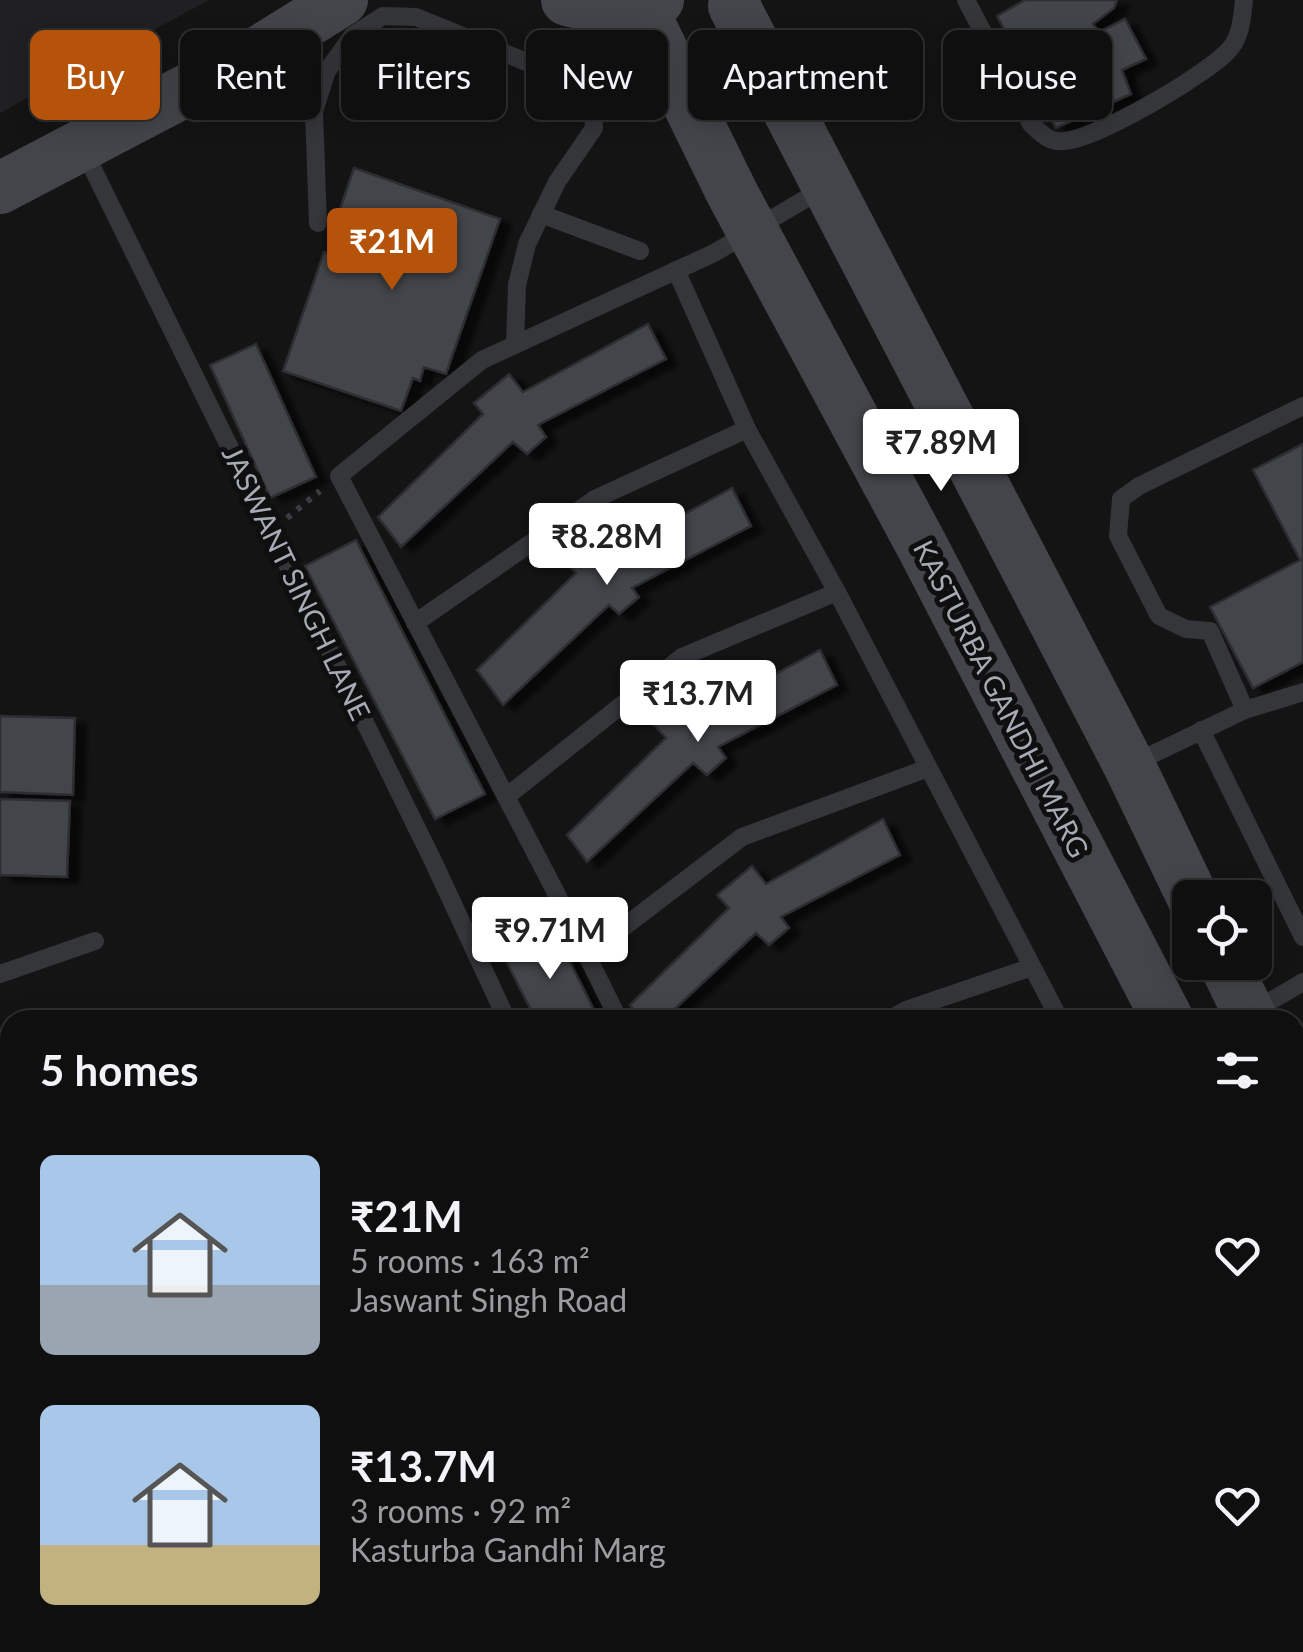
<!DOCTYPE html>
<html lang="en">
<head>
<meta charset="utf-8">
<style>
	:root { --surface:#0f0f10; --page:#181819; --text:#f1f3f6; --muted:#9b9c9f; --line:#2f2f30; --accent:#b45309 }
	body { margin:0; font-family:Lato,sans-serif; background:var(--page); color:var(--text); height:100vh; display:flex; flex-direction:column; font-size:38px; white-space:nowrap }
	* { box-sizing:border-box; margin:0 }
	p { font-size:32px; color:var(--muted) }
	.icon { flex:none; width:55px; height:55px; fill:none; stroke:currentColor; stroke-width:2; stroke-linecap:round; stroke-linejoin:round }
	.map { position:relative; flex:1; overflow:hidden }
	.panel { position:absolute; left:0px; top:1010px; width:1305px; height:642px; display:flex; flex-direction:column; background:var(--surface); border-radius:30px 30px 0 0; box-shadow:0 5px 25px #0003,0 0 0 2px var(--line) }
	.panel>* { flex:none }
	.top-card { position:absolute; left:30px; top:30px; width:1245px; height:90px; display:flex; gap:20px }
	.fabs { position:absolute; left:1172px; top:880px; display:grid; gap:20px }
	.fabs a { display:grid; place-items:center; width:100px; height:100px; border-radius:15px; background:var(--surface); box-shadow:0 5px 25px #0003,0 0 0 2px var(--line); font-size:50px }
	.price { position:absolute; translate:-50% -85px; padding:0 22px; border-radius:10px; background:#fff; color:#222; font-size:32px; line-height:65px; filter:drop-shadow(0 2px 5px #0008) }
	.price::after { content:''; position:absolute; left:50%; top:60px; width:30px; height:22px; margin-left:-15px; background:inherit; clip-path:polygon(0 0,100% 0,50% 100%) }
	.price.selected { background:var(--accent); color:#fff }
	ul { padding:0; list-style:none }
	li { display:flex; align-items:center; gap:30px; height:250px; padding:0 40px }
	li span { display:grid; place-items:center; flex:none; width:280px; height:200px; border-radius:15px; color:#555 }
	li>.icon { margin-inline-start:auto }
	span .icon { width:120px; height:120px; fill:#fffc; stroke-width:1 }
	li b { font-size:42px }
	h2 { display:flex; justify-content:space-between; align-items:center; height:120px; padding:0 40px; font-size:42px }
	.pill { padding:0 35px; border-radius:15px; background:var(--surface); box-shadow:0 5px 25px #0003,0 0 0 2px var(--line); font-size:35px; line-height:90px }
	.pill.selected { background:var(--accent); color:#fff }
	.map>svg:first-child { display:block }
</style>
</head>
<body>
<div class="map">
<svg width="1303" height="1652" viewBox="0 0 1303 1652">
	<defs>
		<filter id="shadow"><feDropShadow dx="11" dy="6" stdDeviation="2.5" flood-color="#0009"/></filter>
	</defs>
	<rect width="100%" height="100%" fill="#141415"/>
	<path fill="#202022" d="M0 0H209L0 113Z"/>
	<g fill="#434448" stroke="#2e2e31" stroke-width="2.5" filter="url(#shadow)">
		<path d="M1025 0H1117L1114 8 1093 24 1099 32 1125 19 1146 59 1122 70 1131 94 1056 128 997 16Z"/>
		<path d="M354 168 500 219 446 374 424 367 420 381 413 378 401 411 283 371 324 252 351 261 365 218 340 209Z"/>
		<path d="M648 324 666 359 538 425 546 437 527 454 513 442 401 547 378 517 483 414 474 403 509 374 523 392Z"/>
		<path d="M256 344 316 477 270 498 210 365Z"/>
		<path d="M1303 444V662L1253 688 1210 607 1300 560 1253 470Z"/>
		<path d="M732 488 751 526 632 588 639 597 619 614 609 605 503 705 477 670 576 573 566 563 602 534 615 552Z"/>
		<path d="M356 540 485 794 435 819 305 566Z"/>
		<path d="M820 650 837 685 718 747 726 758 707 775 693 763 587 862 567 835 666 738 654 725 690 695 703 713Z"/>
		<path d="M0 716 75 718 73 795 0 792Z"/>
		<path d="M0 799 70 801 67 877 0 875Z"/>
		<path d="M883 819 900 855 781 917 789 928 769 945 756 933 663 1020H641L630 1005 729 908 717 895 752 866 766 884Z"/>
		<path d="M555 932 599 1020H536L504 957Z"/>
		<path d="M10 1067V1141L0 1146V1071Z"/>
		<path d="M872 1642H957L943 1645 933 1652H861Z"/>
		<path d="M966 1642H1114L1119 1652H990L980 1645Z"/>
	</g>
	<g fill="none" stroke-linecap="round" stroke-linejoin="round">
		<g stroke="#3b3d41" stroke-width="6" stroke-dasharray="5 8" stroke-linecap="butt">
			<path d="M287 518 320 491"/>
			<path d="M0 1387 10 1382"/>
		</g>
		<g stroke="#35363a" stroke-width="18">
			<path d="M966 0 1031 124C1041 133 1049 143 1064 141 1097 139 1204 76 1228 51 1241 38 1242 18 1244 0"/>
			<path d="M84 151 433 861 507 1020"/>
			<path d="M541 214 640 251"/>
			<path d="M318 223 314 111 327 71 353 35 383 16 416 17 578 83 593 101 594 128 557 182 527 244 517 285 515 345"/>
			<path d="M676 270 747 429 837 592 1060 1020"/>
			<path d="M415 623 595 499 747 429"/>
			<path d="M1245 710 1210 631 1186 629 1159 616 1118 536 1121 499 1139 486 1303 406"/>
			<path d="M1201 730 1303 937"/>
			<path d="M1134 763 1245 710 1303 692"/>
			<path d="M506 797 682 657 837 592"/>
			<path d="M587 955 742 837 928 768"/>
			<path d="M0 974 95 941"/>
			<path d="M1252 1012 1303 982"/>
			<path d="M619 1020 553 887 339 476 482 360 714 253 824 188"/>
			<path d="M888 1020 906 1010 1032 967"/>
			<path d="M1295 1427 1303 1444"/>
			<path d="M0 1459 10 1455"/>
			<path d="M1240 1642 1245 1652"/>
			<path d="M685 1652 692 1642"/>
		</g>
		<g stroke="#43454a" stroke-width="52">
			<path d="M567 0C598 8 628 9 658 0"/>
			<path d="M735 0 734 6 1129 765 1193 898"/>
			<path d="M640 5 732 193 922 546 1168 1020"/>
			<path d="M0 188 254 55 342 0"/>
			<path d="M1224 962 1252 1020"/>
			<path d="M1295 1105 1303 1120"/>
			<path d="M1295 1264 1303 1279"/>
		</g>
	</g>
	<g text-anchor="middle" stroke-width="10" stroke-linejoin="round" paint-order="stroke">
		<g font-size="28" fill="#a6abb5" stroke="#0f0f10">
			<text transform="translate(296 583) rotate(64)" y="10">JASWANT SINGH LANE</text>
			<text transform="translate(1001 699) rotate(63)" y="10">KASTURBA GANDHI MARG</text>
		</g>
	</g>
</svg>
<div class="fabs">
<a><svg class="icon" aria-label="locate" viewBox="0 0 24 24"><circle cx="12" cy="12" r="6"/><path d="M12 2v4M12 18v4M2 12h4M18 12h4"/></svg></a>
</div>
<b class="price selected" style="left:392px;top:293px">₹21M</b>
<b class="price" style="left:941px;top:494px">₹7.89M</b>
<b class="price" style="left:607px;top:588px">₹8.28M</b>
<b class="price" style="left:698px;top:745px">₹13.7M</b>
<b class="price" style="left:550px;top:982px">₹9.71M</b>
<div class="top-card">
<a class="pill selected">Buy</a>
<a class="pill">Rent</a>
<a class="pill">Filters</a>
<a class="pill">New</a>
<a class="pill">Apartment</a>
<a class="pill">House</a>
</div>
<section class="panel">
<h2>5 homes<svg class="icon" aria-label="filters" viewBox="0 0 24 24"><path d="M4 7h16M4 17h16"/><circle cx="9" cy="7" r="2"/><circle cx="15" cy="17" r="2"/></svg></h2>
<ul>
<li><span style="background:linear-gradient(#a9c7e8 65%,#9aa5b1 0)"><svg class="icon" aria-label="home" viewBox="0 0 24 24"><path d="M3 11l9-7 9 7M6 9v11h12V9"/></svg></span><div><b>₹21M</b><p>5 rooms · 163 m²</p><p>Jaswant Singh Road</p></div><svg class="icon" aria-label="heart" viewBox="0 0 24 24"><path d="M12 20l-8-8c-3-5 5-10 8-4 3-6 11-1 8 4z"/></svg></li>
<li><span style="background:linear-gradient(#a9c7e8 70%,#c2b280 0)"><svg class="icon" aria-label="home" viewBox="0 0 24 24"><path d="M3 11l9-7 9 7M6 9v11h12V9"/></svg></span><div><b>₹13.7M</b><p>3 rooms · 92 m²</p><p>Kasturba Gandhi Marg</p></div><svg class="icon" aria-label="heart" viewBox="0 0 24 24"><path d="M12 20l-8-8c-3-5 5-10 8-4 3-6 11-1 8 4z"/></svg></li>
</ul>
</section>
</div>
</body>
</html>
